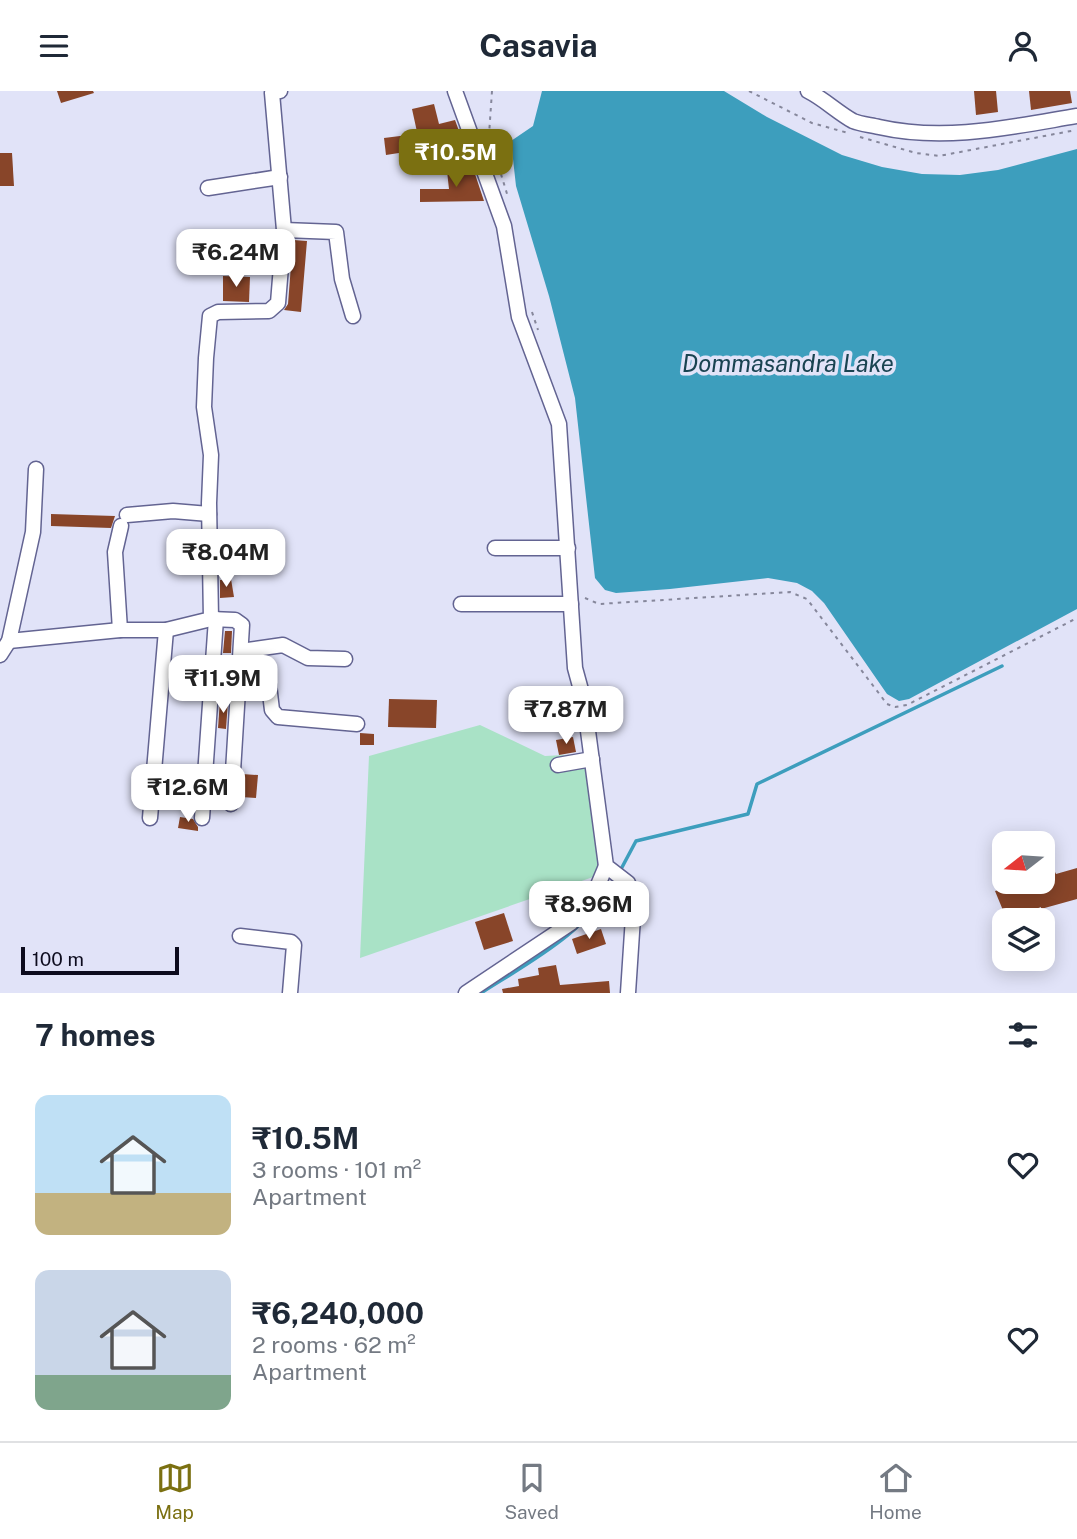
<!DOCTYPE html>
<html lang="en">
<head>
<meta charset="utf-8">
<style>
	:root { --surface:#fff; --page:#f6f6f7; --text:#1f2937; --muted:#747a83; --line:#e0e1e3; --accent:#7b7011 }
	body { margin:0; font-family:"Public Sans",sans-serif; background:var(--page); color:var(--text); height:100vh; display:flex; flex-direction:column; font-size:26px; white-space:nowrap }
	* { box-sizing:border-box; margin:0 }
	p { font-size:23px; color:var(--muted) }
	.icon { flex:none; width:38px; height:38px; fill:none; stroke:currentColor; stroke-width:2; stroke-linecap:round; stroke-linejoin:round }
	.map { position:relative; height:902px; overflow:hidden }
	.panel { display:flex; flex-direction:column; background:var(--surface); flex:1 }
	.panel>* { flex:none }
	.needle { width:46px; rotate:253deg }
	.tools { position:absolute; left:992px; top:740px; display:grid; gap:14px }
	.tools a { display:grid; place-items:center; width:63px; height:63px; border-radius:14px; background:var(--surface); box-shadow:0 4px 18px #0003; font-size:35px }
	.scale { position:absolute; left:21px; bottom:18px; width:158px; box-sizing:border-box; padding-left:7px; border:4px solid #0d0c1e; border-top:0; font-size:19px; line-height:24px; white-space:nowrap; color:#0d0c1e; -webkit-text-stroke:5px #e1e3f8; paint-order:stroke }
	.price { position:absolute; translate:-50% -60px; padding:0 16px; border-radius:14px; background:#fff; color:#222; font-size:23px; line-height:46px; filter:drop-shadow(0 2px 4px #0008) }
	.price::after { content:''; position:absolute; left:50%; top:42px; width:21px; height:16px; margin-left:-10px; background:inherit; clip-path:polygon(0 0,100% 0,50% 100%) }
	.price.active { background:var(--accent); color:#fff }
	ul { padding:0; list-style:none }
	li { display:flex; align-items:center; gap:21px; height:175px; padding:0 35px }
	li span { display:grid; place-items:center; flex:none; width:196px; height:140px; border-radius:14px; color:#555 }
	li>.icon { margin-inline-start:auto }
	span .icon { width:84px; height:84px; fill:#fffc; stroke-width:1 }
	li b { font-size:30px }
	h2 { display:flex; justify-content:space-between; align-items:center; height:84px; padding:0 35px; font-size:30px }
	header { display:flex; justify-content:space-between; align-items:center; height:91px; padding:0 35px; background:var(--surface); font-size:32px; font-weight:700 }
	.tab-bar { display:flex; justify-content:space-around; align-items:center; height:98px; border-top:2px solid var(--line); background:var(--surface); font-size:19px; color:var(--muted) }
	.tab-bar a { display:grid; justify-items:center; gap:4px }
	.tab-bar .active { color:var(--accent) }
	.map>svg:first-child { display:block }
</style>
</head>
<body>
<header><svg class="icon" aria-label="menu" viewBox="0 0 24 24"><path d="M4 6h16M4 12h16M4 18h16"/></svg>Casavia<svg class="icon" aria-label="person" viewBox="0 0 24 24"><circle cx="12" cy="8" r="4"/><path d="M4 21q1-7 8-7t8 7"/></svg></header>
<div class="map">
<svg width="1077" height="902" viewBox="0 0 1077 902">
	<rect width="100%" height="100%" fill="#e1e3f8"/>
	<path fill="#a9e2c6" d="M480 634 545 665 583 663 598 775 596 785 360 867 369 665Z"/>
	<path fill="#3d9ebd" d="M542 0H724L767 26 842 64 882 76 922 83 960 84 998 79 1077 58V518L909 608 899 610 887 603 824 512 812 500 797 492 768 487 670 498 616 502 605 499 595 487 575 307 549 205 516 95 511 50 533 35Z"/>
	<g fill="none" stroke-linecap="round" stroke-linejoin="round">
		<g stroke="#3d9ebd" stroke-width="3.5">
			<path d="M620 780 636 750 748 723 757 693 1002 575"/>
			<path d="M481 902C531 870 588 841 616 787"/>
		</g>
	</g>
	<g fill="#884529">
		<path d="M57 0H93L94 2 61 12Z"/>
		<path d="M974 0H996L998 21 976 24Z"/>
		<path d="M1029 0H1070L1072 12 1031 19Z"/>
		<path d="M434 13 439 33 455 29 459 40 419 50 412 18Z"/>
		<path d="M416 43 418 59 386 64 384 47Z"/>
		<path d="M0 62H12L14 95H0Z"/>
		<path d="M473 77 484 110 420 111V98H449L447 80Z"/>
		<path d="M293 149 307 150 301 221 284 219 288 213Z"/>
		<path d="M223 185 250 186 249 211 223 210Z"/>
		<path d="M51 423 115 425 111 437 51 435Z"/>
		<path d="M231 488 234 506 220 507V489Z"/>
		<path d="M225 540H232L231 562H223Z"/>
		<path d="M389 608 437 609 436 637 388 636Z"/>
		<path d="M220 609 228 610 226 638 218 637Z"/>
		<path d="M360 642 374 643V654H360Z"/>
		<path d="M573 646 576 661 559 664 556 649Z"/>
		<path d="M242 683 258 684 256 707 241 706Z"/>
		<path d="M214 693 223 694 222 709H213Z"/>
		<path d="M180 726 193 728 198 736V740L178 737Z"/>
		<path d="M1077 777V808L1041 818V816L1007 829 995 800 1025 791H1043V787L1046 786 1045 782 1054 779 1056 783Z"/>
		<path d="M504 822 513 850 484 859 475 831Z"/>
		<path d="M601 838 606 853 577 863 572 848Z"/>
		<path d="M556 874 560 894 609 890 610 902H503L502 898 519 895 518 888 539 884 538 877Z"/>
	</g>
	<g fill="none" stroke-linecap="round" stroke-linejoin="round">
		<defs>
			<g id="minor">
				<path d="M455 0 504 135 519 226 559 333 575 577 584 610 606 775 628 792 634 811 628 902"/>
				<path d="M808 0C824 8 837 21 853 30 860 33 871 34 879 36 945 51 1011 36 1077 25"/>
				<path d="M208 97 280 86"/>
				<path d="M284 139 336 141 342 188 353 225"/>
				<path d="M127 424 173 420 209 423"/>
				<path d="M495 457H568"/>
				<path d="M461 513H571"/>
				<path d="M211 528 235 529 242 534 231 713"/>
				<path d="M120 539 115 461 121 435"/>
				<path d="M9 550 120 539H166L211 528 209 412 211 364 204 316 206 267 210 225 218 221 269 220 278 212 284 139 272 2 280 0"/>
				<path d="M241 560 283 554 308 567 345 568"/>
				<path d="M0 564 9 550 33 441 36 378"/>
				<path d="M239 593 267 592 269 594 272 619 278 626 357 633"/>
				<path d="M558 674 592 668"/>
				<path d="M150 727 166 539"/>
				<path d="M202 727 216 528"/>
				<path d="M240 845 291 851 294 854 290 902"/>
				<path d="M466 902 571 832 593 806 606 775"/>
			</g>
		</defs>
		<use href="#minor" stroke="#636492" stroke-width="17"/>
		<g stroke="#86879b" stroke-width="2" stroke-dasharray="3.5 5" stroke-linecap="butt">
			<path d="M492 0 489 44 508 106"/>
			<path d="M749 0 812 32 848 42"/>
			<path d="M860 46 916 62 939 65 1076 39"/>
			<path d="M532 221 538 239"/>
			<path d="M585 507 599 513 790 501 807 508 887 613 895 616 907 614 1077 527"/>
		</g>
		<use href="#minor" stroke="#fff" stroke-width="14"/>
	</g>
	<g text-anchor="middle" stroke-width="7" stroke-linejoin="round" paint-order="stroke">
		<g font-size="24" font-style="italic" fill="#194351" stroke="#e1e3f8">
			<text x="788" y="281">Dommasandra Lake</text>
		</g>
	</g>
</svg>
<div class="tools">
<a><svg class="needle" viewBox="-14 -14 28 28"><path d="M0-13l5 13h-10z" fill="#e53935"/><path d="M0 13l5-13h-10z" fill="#747a83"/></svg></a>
<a><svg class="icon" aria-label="layers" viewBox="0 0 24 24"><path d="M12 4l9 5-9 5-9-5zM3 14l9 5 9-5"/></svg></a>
</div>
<div class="scale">100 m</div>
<b class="price active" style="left:456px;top:98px">₹10.5M</b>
<b class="price" style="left:236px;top:198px">₹6.24M</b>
<b class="price" style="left:226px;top:498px">₹8.04M</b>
<b class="price" style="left:223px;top:624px">₹11.9M</b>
<b class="price" style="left:566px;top:655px">₹7.87M</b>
<b class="price" style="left:188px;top:733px">₹12.6M</b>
<b class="price" style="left:589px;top:850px">₹8.96M</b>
</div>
<section class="panel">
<h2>7 homes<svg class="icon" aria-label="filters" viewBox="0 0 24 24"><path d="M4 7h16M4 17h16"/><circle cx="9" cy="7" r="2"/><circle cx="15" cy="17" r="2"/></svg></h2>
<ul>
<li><span style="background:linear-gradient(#bfe0f5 70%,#c2b280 0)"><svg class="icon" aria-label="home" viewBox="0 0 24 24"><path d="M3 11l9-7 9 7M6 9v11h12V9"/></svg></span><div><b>₹10.5M</b><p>3 rooms · 101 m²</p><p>Apartment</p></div><svg class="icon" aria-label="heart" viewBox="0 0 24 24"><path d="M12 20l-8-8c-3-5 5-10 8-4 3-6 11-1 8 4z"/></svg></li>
<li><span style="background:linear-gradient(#c9d6e8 75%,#7fa58c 0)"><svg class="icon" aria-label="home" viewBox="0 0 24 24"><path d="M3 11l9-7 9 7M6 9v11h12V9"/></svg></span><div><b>₹6,240,000</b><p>2 rooms · 62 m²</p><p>Apartment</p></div><svg class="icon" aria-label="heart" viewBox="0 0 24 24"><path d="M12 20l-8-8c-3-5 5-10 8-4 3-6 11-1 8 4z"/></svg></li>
</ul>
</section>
<nav class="tab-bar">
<a class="active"><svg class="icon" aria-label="map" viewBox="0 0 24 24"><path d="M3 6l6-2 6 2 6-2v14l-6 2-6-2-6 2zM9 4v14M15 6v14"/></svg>Map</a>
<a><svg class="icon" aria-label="saved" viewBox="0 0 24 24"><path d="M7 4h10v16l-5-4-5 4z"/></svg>Saved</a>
<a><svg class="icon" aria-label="home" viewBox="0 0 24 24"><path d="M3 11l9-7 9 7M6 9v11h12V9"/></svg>Home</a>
</nav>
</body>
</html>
